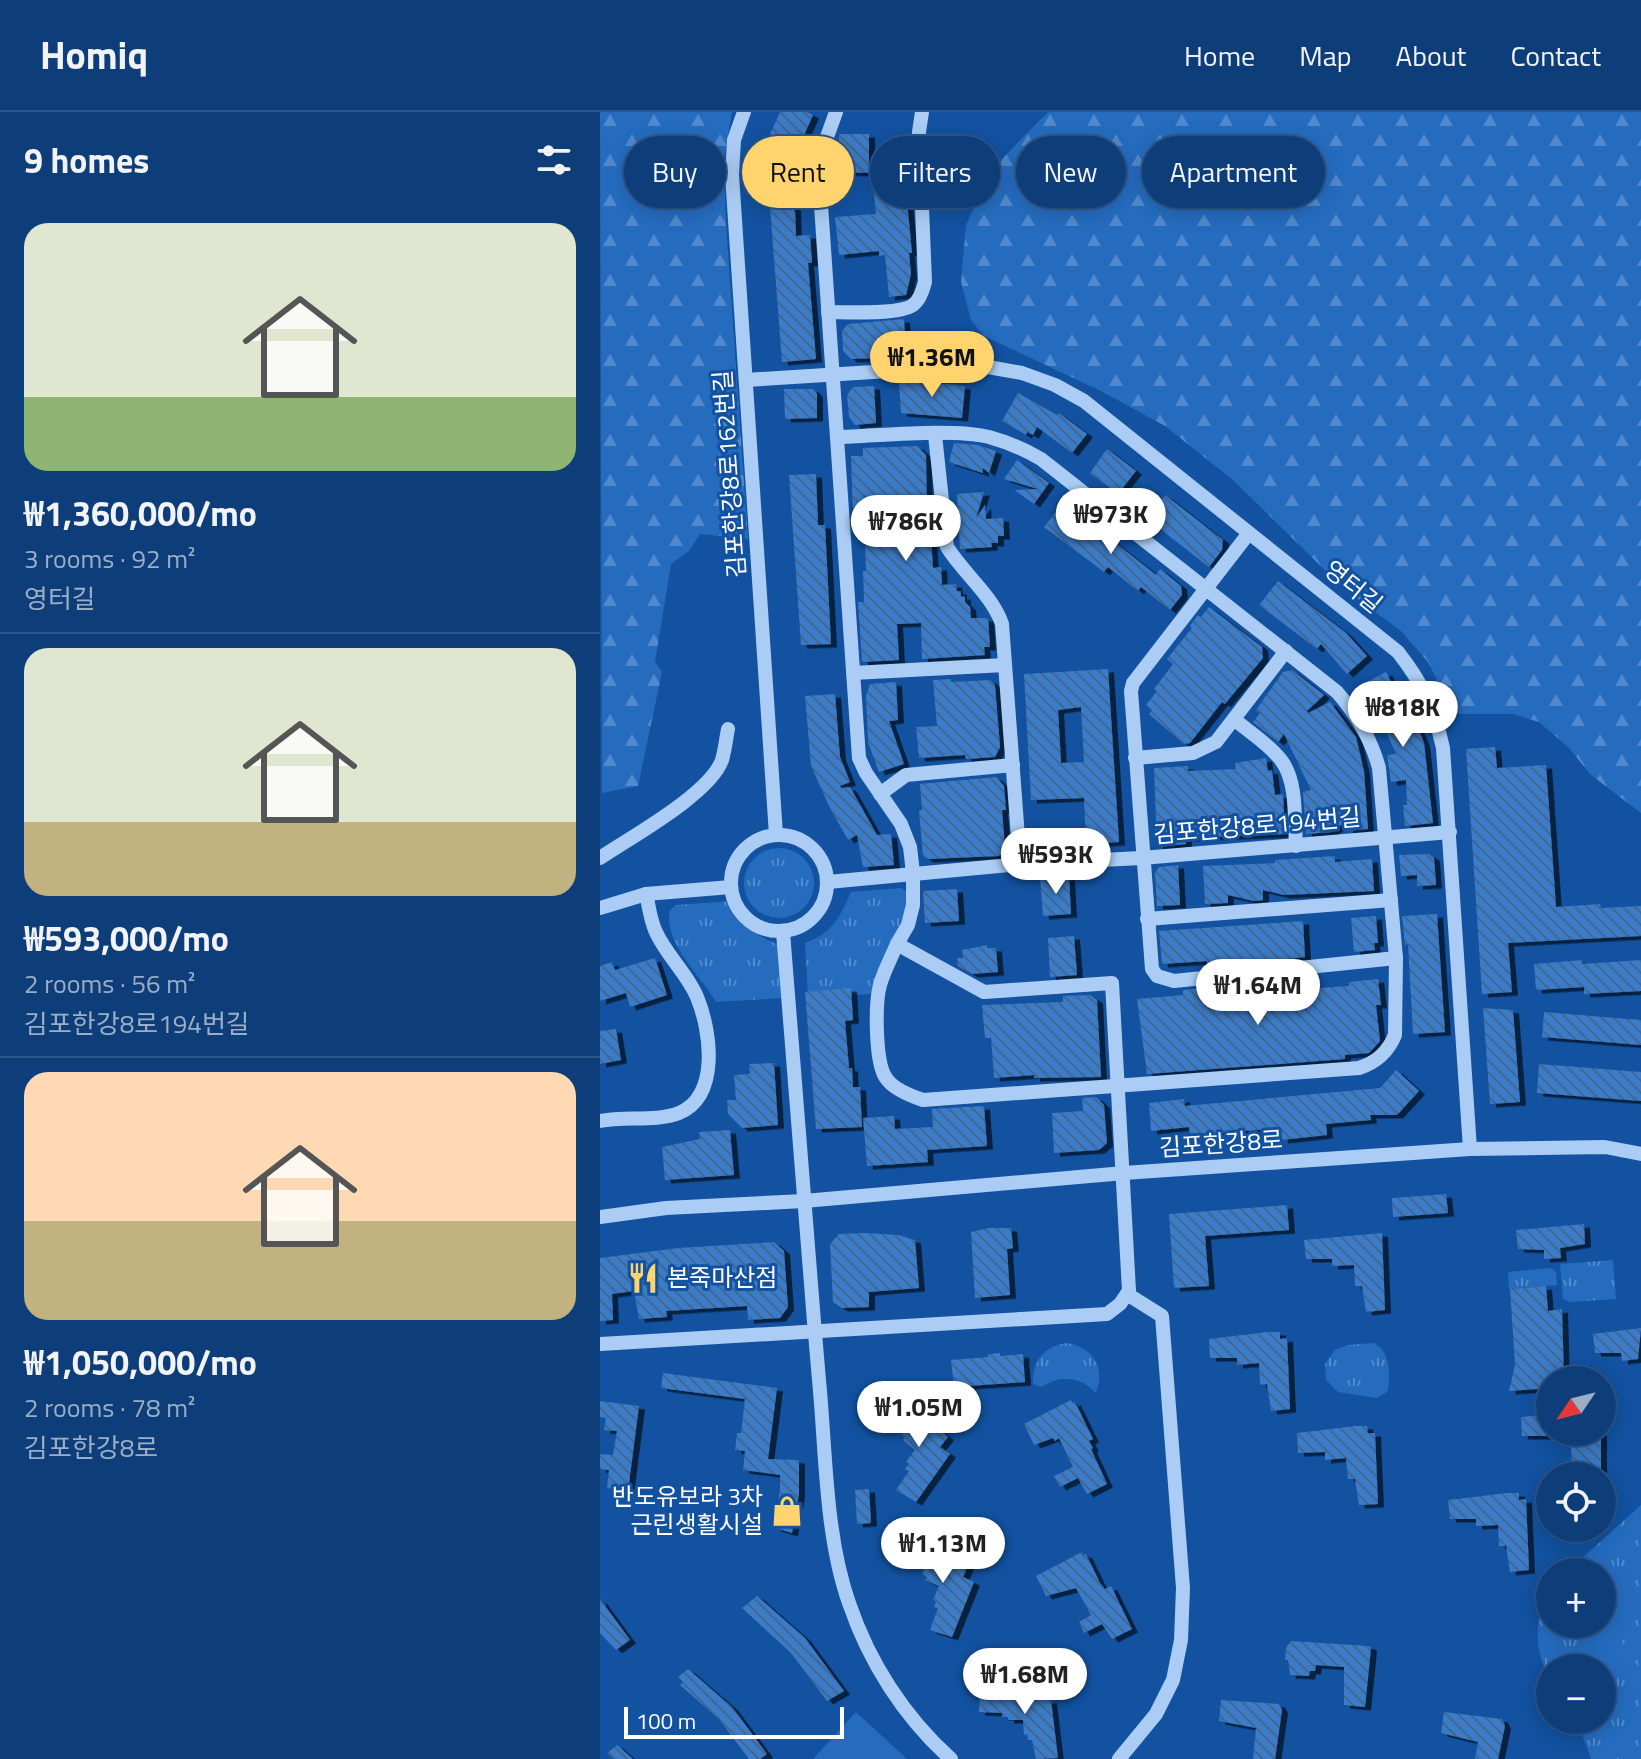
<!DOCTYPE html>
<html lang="en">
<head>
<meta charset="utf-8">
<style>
	:root { --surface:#0e3e79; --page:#1c4980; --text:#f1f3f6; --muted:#9baec6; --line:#2e578a; --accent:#ffd46f }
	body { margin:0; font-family:"Titillium Web","Noto Sans KR",sans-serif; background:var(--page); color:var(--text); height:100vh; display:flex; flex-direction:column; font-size:30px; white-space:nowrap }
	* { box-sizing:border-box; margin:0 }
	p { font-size:26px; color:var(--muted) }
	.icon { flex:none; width:44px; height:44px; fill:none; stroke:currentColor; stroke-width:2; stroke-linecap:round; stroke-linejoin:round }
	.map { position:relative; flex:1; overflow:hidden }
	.details { display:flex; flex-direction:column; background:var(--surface); width:600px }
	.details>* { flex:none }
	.top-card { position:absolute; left:24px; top:24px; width:760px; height:72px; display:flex; gap:16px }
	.needle { width:52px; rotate:235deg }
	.fabs { position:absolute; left:936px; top:1254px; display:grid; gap:16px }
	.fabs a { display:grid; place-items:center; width:80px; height:80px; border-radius:50%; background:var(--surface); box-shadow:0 4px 20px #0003,0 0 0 2px var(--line); font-size:40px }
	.scale { position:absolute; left:24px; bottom:20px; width:220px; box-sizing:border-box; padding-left:8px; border:4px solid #fff; border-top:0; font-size:22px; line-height:28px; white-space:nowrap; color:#fff; -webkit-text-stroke:6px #1252a1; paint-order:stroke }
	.price { position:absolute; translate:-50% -68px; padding:0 18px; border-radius:28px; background:#fff; color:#222; font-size:26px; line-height:52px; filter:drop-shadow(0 2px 4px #0008) }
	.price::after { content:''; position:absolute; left:50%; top:48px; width:24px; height:18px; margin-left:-12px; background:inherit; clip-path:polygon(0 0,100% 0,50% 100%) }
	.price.selected { background:var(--accent); color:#111 }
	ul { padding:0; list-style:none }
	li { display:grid; align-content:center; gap:16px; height:424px; padding:0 24px }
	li+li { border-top:2px solid var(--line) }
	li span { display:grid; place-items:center; height:248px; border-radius:24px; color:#555 }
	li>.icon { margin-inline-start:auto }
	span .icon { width:144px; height:144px; fill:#fffc; stroke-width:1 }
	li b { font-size:34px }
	h2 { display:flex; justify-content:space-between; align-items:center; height:96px; padding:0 24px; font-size:34px }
	.chip { padding:0 28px; border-radius:36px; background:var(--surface); box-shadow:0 4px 20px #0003,0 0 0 2px var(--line); font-size:28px; line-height:72px }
	.chip.selected { background:var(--accent); color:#111 }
	header { display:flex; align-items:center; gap:48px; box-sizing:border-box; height:112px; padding:0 40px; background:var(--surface); border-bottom:2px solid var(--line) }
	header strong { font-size:38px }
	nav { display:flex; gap:44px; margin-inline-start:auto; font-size:28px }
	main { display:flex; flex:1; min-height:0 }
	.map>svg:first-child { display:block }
</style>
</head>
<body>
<header>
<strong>Homiq</strong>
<nav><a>Home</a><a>Map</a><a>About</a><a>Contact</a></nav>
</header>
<main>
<section class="details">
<h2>9 homes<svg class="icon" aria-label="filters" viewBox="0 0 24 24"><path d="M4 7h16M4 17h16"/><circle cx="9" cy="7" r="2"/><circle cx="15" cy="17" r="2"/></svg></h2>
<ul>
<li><span style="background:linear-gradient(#dfe7d0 70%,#8fb573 0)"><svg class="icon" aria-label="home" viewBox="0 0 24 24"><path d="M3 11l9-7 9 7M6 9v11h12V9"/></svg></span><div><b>₩1,360,000/mo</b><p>3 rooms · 92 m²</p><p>영터길</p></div></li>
<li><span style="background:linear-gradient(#dfe7d0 70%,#c2b280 0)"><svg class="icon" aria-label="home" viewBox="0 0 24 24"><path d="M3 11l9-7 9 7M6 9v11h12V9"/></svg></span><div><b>₩593,000/mo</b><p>2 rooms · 56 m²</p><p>김포한강8로194번길</p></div></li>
<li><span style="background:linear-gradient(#ffd9b3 60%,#c2b280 0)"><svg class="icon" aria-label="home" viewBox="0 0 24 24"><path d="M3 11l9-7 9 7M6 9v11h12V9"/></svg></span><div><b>₩1,050,000/mo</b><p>2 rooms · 78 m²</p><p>김포한강8로</p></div></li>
</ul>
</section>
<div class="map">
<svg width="1041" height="1647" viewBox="0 0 1041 1647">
	<defs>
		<pattern id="grass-tufts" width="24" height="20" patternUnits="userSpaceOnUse" patternTransform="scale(2)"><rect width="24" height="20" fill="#256cbf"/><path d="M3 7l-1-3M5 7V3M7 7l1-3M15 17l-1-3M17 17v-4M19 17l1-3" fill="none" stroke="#5189cc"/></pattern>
		<pattern id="forest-firs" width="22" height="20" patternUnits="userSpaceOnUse" patternTransform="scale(2)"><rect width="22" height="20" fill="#256cbf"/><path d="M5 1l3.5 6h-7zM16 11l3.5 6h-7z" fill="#5189cc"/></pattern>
		<pattern id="building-back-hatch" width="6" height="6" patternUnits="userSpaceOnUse" patternTransform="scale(2)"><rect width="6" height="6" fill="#3b7bc8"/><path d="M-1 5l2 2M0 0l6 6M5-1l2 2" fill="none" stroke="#436690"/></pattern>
		<filter id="shadow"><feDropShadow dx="6" dy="3.5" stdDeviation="0" flood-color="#0009"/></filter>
	</defs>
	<rect width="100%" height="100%" fill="#1252a1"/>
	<g fill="url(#grass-tufts)">
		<circle cx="179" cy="771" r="35"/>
		<path d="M301 776 312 783 273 882 208 885 205 831C232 822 240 805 251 780Z"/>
		<path d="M133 789C139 813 158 825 180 833L183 886 116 890C101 864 62 829 70 798L76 793Z"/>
		<path d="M1013 1148 1016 1187 970 1190 963 1187 960 1152Z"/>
		<path d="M951 1156 956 1160 957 1173 909 1177 908 1160Z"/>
		<path d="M467 1231C493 1235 506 1256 496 1281 480 1265 462 1262 442 1275L433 1272C432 1249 444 1234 467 1231Z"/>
		<path d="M773 1231C790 1236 791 1265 787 1280L776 1286 738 1280 726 1268 725 1252 735 1238 748 1233Z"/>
		<path d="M1041 1393V1647H991L977 1608H1002V1556H950V1567C934 1540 933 1504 950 1478V1512H1002V1460H967Z"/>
	</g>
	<g fill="url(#forest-firs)">
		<path d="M0 0H132L124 47 126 112 148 427 100 422 89 439 71 452 55 550 62 560 38 674 2 681Z"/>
		<path d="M448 0H1041V701L991 663 969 636 939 610 913 602H854L828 550 801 519 741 474 633 368 565 314 501 279 384 224 371 208 361 170 366 113 390 59Z"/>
	</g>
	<g fill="#256cbf">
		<path d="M1041 1475V1488L1014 1503 1009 1510 1041 1559V1578L997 1512H1002V1498L1006 1493Z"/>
		<path d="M256 1600 307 1647H213Z"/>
	</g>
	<g fill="url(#building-back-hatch)" fill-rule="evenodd" filter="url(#shadow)">
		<path d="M180 0H207L213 3 197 39 211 42 204 77 194 74 196 124 210 123 212 151H208L216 247 182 250 168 69 171 54H168L174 24 170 22Z"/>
		<path d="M239 22H269V61L236 60V36H239Z"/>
		<path d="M305 69 312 141H309L311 162 306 183 289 185 285 143 279 144V139L239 143 235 105 276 102 273 72Z"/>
		<path d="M304 207 306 245 251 247 243 239 242 219 248 212Z"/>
		<path d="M325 270 365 274 362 306 301 301 299 271Z"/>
		<path d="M274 274 276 311 255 313 249 305 247 283 253 275Z"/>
		<path d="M184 277H213L217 282V306L185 307Z"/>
		<path d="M418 281 457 303 459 301 487 322 472 341 437 315 433 323 427 320 426 323 402 309Z"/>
		<path d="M354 331 378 333 396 339 389 361 383 356V361L349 350Z"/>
		<path d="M317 334 326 343 327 407 331 427 333 456 341 455 342 473 356 472 357 479H361V485L365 484V490L370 495 371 506H388L390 535H384L385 543 322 547 321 511 297 512 299 548 262 550 258 490H264L263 459H266L264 402H253L251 344H263V336Z"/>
		<path d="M507 337 536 359 518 382 490 361Z"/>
		<path d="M417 348 449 371 434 392 414 378 438 377 404 367Z"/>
		<path d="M216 362 218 413H225L231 532 201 533 189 363Z"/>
		<path d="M384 380 376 406 385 393 386 407 403 406 404 424H398V431H391L392 435 360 437 357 382Z"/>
		<path d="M565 383 623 428 622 438 609 455 551 410 554 407 550 404Z"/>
		<path d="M464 390 556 463 560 457 581 474 582 483 570 498 541 475 538 479 508 455 504 460 444 415Z"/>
		<path d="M678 469 746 521 767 544 747 562 721 532 717 537 659 493Z"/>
		<path d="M609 495 662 535 663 546 625 592 622 590 590 631 584 632 549 602 552 598 546 593 557 579 554 577 573 552 567 547 592 516 590 514 598 503 601 505Z"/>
		<path d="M508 557 519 730 486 732 484 686 431 688 424 562ZM481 595 484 650 461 651 458 598Z"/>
		<path d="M692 558 724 583 707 599 708 601 730 590 756 625 764 659 768 717 747 719V709L731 720 706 722 703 680 711 678 684 622 678 630 653 610 660 601 656 598 683 560Z"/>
		<path d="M786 560 806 599 810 597 824 631 833 711 805 714 803 693H807L806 668 791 670 787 643 796 642 779 603 761 573Z"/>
		<path d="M351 567V570L390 568 395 573 400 635 395 645 366 647 365 643 319 646 316 615 337 614 333 568Z"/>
		<path d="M296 570 298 608 289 609 304 652 279 660 268 630 266 584 270 572Z"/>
		<path d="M235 582 240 645 250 670 240 674 241 676 250 675 277 723 291 722 294 753 263 755 257 723 248 728 230 696 211 654 205 584Z"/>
		<path d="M895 635 897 656 946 653 956 795 1000 792 1001 796 1041 794V824L908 831 912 880 882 882 866 637Z"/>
		<path d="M666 646 668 659 672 658 675 683 683 682 685 722 586 726V732L557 735 554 656 588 654V659L636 657 635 651Z"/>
		<path d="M396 665 404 674 406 698H402L405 736 399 744 328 747 323 744 319 699 322 698 320 672Z"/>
		<path d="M829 742 834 746 836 773 817 774V763L801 764 799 743Z"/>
		<path d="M735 744V750L772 747 774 779 684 783 663 778V788L654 789 628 783V791L605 792 603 754 675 751V748Z"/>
		<path d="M578 753 580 793 557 794 555 761 559 755Z"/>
		<path d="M469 765 471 802 443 804 440 766Z"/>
		<path d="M357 777 359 809 325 811 323 779Z"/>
		<path d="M837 802 845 920 813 922 808 832 805 833 802 804Z"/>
		<path d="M776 804 778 831H774L775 838 754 840 751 806Z"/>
		<path d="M703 809 705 845 607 856V849L562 852 559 819Z"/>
		<path d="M474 824 477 863 450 865 448 826Z"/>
		<path d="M387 833V836H396L398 860 372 862 358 854 357 846H363L362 838Z"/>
		<path d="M55 846 67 883 30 895 26 881 0 889V854L12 850 15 858Z"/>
		<path d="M982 848V852L1041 848V879L984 882V875L936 878 934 852Z"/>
		<path d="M778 867 781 893H776L780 929 769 941 745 943V947L547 962 537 887 583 883V878L605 876 606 884 749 874V870Z"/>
		<path d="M251 876 253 908 245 909 249 956H252L253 975H260L262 1015 216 1017 205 880Z"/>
		<path d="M490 883 497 888 501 965 434 966V963L394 966 391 926H385L382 893 463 890V884Z"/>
		<path d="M883 896 913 898 920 990 890 992Z"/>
		<path d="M944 900 1041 908V933L942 925Z"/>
		<path d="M16 917 21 948 0 952V919Z"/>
		<path d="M174 951 178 1013 142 1016 128 1002 127 988H136L134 963 150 962 149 952Z"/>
		<path d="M939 952 1041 960V989L937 981Z"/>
		<path d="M796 958 819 979 797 1003H770L771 1008 726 1012 727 1023 682 1028 681 1016 590 1024 589 1015 551 1019 549 991 584 987 585 994 780 976Z"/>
		<path d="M496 985 504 993 507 1031 499 1038 454 1041 452 1001 483 999 482 986Z"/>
		<path d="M384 994 387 1034 327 1038 328 1050 267 1054 263 1006 294 1004 295 1017 333 1015 332 997Z"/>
		<path d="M130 1018 134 1063 65 1068 62 1035 100 1027 99 1020Z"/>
		<path d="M846 1082 848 1101 793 1105 792 1086Z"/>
		<path d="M687 1093 689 1118 605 1124 609 1174 574 1176 569 1102Z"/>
		<path d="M984 1112 985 1132 960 1136 961 1146 944 1147V1138L918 1137 916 1118Z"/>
		<path d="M389 1116H411L413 1136 407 1137 410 1183 375 1186 371 1120Z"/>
		<path d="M265 1121 298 1123 315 1128 319 1176 269 1180V1195L242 1196 233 1190 230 1132 239 1122Z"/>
		<path d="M782 1121 785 1198 766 1200 762 1174H755L754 1153 732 1154V1147H706L704 1128Z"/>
		<path d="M174 1130 184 1139 188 1195 180 1206 148 1208 147 1194 66 1199 67 1205 39 1207 34 1179 12 1182 13 1208 0 1209V1146L78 1136Z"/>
		<path d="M946 1174 948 1199 962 1197 964 1268H950V1276L909 1279 915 1253 910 1177Z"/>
		<path d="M1041 1216 1038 1247 1022 1249 1021 1241H995L993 1222Z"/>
		<path d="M667 1220H680V1227L687 1226 690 1297 671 1299 667 1272 660 1273 659 1251 637 1253V1246H610L609 1227Z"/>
		<path d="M400 1241V1244L423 1242 425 1270 354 1275 351 1248 388 1245V1242Z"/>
		<path d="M63 1261 177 1276 168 1347 199 1348V1382L192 1421 175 1416 180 1376V1363L143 1358 145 1339 135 1338 137 1321H141L145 1287 61 1276Z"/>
		<path d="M303 1287 348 1325 340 1335 350 1342 316 1390 296 1378 309 1359 305 1357 309 1352 306 1350 315 1338 303 1328 305 1326 301 1322 304 1319 287 1303Z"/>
		<path d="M471 1288 472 1291 475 1290 493 1327 489 1329 493 1336 491 1337 507 1372 487 1382 478 1366 460 1375 454 1364 473 1355 459 1326 455 1329 453 1326 434 1333 424 1312Z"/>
		<path d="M0 1289 39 1294 28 1379 7 1376 9 1358 0 1357V1342L13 1343 17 1319 4 1318 6 1306 0 1305Z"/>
		<path d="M950 1302V1324H922L921 1305Z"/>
		<path d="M755 1314H767L768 1321H775L778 1392 759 1393 755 1367H748L746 1346 725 1348V1340L698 1341 697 1321Z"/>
		<path d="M970 1320H1001V1364H980L979 1350 972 1351Z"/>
		<path d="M269 1377 271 1411 257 1412 255 1378Z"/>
		<path d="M907 1381H919V1388L926 1387 929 1458 910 1460 906 1434H899L898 1413 876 1414V1407H850L848 1388Z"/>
		<path d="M315 1428 361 1449 368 1454 363 1465 374 1470 352 1525 330 1518 338 1496 334 1495 336 1489 333 1488 339 1474 325 1468 327 1465 322 1462 324 1458 304 1447Z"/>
		<path d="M482 1440 483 1443 486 1442 500 1471 505 1477 511 1474 532 1517 512 1527 502 1512 484 1521 479 1510 491 1503 476 1476 446 1484 436 1464Z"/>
		<path d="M157 1484 205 1526 244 1579 227 1589 191 1541 142 1496Z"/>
		<path d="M0 1487 30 1528 16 1538 0 1521Z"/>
		<path d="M691 1529 769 1534 771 1536 765 1595 744 1593V1555L716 1553 715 1559H710L709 1564 690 1563 688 1548H685L686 1536Z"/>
		<path d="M88 1557 132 1595 167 1642 160 1647H149L119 1607 80 1573 83 1570 78 1565Z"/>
		<path d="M430 1575 439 1576V1588H451L458 1646 436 1647 432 1628H428L427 1622 424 1623 423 1608H408V1605H402V1601L379 1600 380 1578Z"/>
		<path d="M621 1588 679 1592 682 1598 675 1647H653L656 1616 619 1609Z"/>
		<path d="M844 1600 902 1607 905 1614 898 1647H875L878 1630 841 1621Z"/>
		<path d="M17 1633 33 1647H14L7 1641Z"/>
	</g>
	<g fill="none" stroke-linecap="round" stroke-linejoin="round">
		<g stroke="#abcdf5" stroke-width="14">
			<path d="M144 0 134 28 132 63 176 723"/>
			<path d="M228 200C246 200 300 203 313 193 320 188 323 178 325 170L319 20 322 0"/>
			<path d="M146 268 352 255H388L422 261 455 273 484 289 798 540C823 572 834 596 843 636L870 1037"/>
			<path d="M335 323 347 435C364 462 392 483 402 512L420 752"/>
			<path d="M237 325C279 324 350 316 389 325 407 330 424 337 441 347L737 580C757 603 771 626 779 656L796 846 795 923C788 940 777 950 759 956L323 988C311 984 293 977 286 966 275 951 275 891 280 873 284 859 291 846 297 832"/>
			<path d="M649 421 533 571 531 579 552 857 557 864 574 869 796 846"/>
			<path d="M253 561 405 553"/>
			<path d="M634 607C649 620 669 632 681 648 698 670 694 708 696 734"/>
			<path d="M535 646 593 641 616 630 686 539"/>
			<path d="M280 682 306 663 413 653"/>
			<circle cx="179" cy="771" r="48"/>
			<path d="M0 746C31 725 110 682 122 648 125 638 126 627 128 617"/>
			<path d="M228 770 420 752 542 746 850 720"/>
			<path d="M0 796 46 782 131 775"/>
			<path d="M547 807 791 788"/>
			<path d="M183 820C195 970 206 1119 219 1268 226 1340 225 1423 249 1491 269 1550 304 1605 351 1647"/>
			<path d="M0 1009C25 1004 56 1010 79 1001 120 984 111 919 97 885 87 861 65 842 55 818 50 806 49 794 46 782"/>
			<path d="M0 1105 66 1096 204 1089 524 1061 870 1037 1005 1035 1041 1042"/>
			<path d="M0 1232 507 1202 520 1192 529 1179 512 871 384 880 297 832 308 813 313 793V761L310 735 301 712 266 661 259 646 219 64 223 36 236 0"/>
			<path d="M519 1647 556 1602 573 1568 581 1528 583 1476 562 1204 527 1182"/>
		</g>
	</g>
	<defs>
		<symbol id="restaurant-bare" viewBox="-9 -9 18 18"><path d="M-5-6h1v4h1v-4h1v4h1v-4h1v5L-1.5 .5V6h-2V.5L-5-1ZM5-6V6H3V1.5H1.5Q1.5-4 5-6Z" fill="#ffd46f" stroke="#1252a1" stroke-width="2.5" paint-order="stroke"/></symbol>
		<symbol id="shop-bare" viewBox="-9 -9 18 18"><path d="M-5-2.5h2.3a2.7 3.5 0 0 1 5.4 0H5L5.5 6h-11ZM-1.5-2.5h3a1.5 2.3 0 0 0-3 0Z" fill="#ffd46f" stroke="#1252a1" stroke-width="2.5" paint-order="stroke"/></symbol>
	</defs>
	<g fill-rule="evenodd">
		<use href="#restaurant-bare" x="21" y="1144" width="44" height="44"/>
		<use href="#shop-bare" x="165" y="1377" width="44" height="44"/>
	</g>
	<g text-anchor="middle" stroke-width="6" stroke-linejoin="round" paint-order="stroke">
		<g font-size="24" fill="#fff" stroke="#1252a1">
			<text transform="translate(130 362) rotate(-94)" y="8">김포한강8로162번길</text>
			<text transform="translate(753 475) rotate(39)" y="8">영터길</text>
			<text transform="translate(657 714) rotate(-5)" y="8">김포한강8로194번길</text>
			<text transform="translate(621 1032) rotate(-4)" y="8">김포한강8로</text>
		</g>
		<g font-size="24" fill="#fff" stroke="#1252a1" text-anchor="start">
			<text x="67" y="1174">본죽마산점</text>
			<text x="163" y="1393" text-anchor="end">반도유보라 3차<tspan x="163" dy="28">근린생활시설</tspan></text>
		</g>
	</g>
</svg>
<div class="fabs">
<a><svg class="needle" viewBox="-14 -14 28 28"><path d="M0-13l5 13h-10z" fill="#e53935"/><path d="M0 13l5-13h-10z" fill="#9baec6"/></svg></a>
<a><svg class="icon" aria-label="locate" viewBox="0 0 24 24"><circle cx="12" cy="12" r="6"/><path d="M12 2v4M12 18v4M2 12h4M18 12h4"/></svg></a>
<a>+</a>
<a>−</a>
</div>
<div class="scale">100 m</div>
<b class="price selected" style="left:332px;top:287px">₩1.36M</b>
<b class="price" style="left:511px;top:444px">₩973K</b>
<b class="price" style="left:306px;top:451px">₩786K</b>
<b class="price" style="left:803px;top:637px">₩818K</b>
<b class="price" style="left:456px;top:784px">₩593K</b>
<b class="price" style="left:658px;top:915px">₩1.64M</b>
<b class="price" style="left:319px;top:1337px">₩1.05M</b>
<b class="price" style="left:343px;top:1473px">₩1.13M</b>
<b class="price" style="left:425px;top:1604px">₩1.68M</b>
<div class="top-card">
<a class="chip">Buy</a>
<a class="chip selected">Rent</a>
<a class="chip">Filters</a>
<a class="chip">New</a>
<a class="chip">Apartment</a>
</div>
</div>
</main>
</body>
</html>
